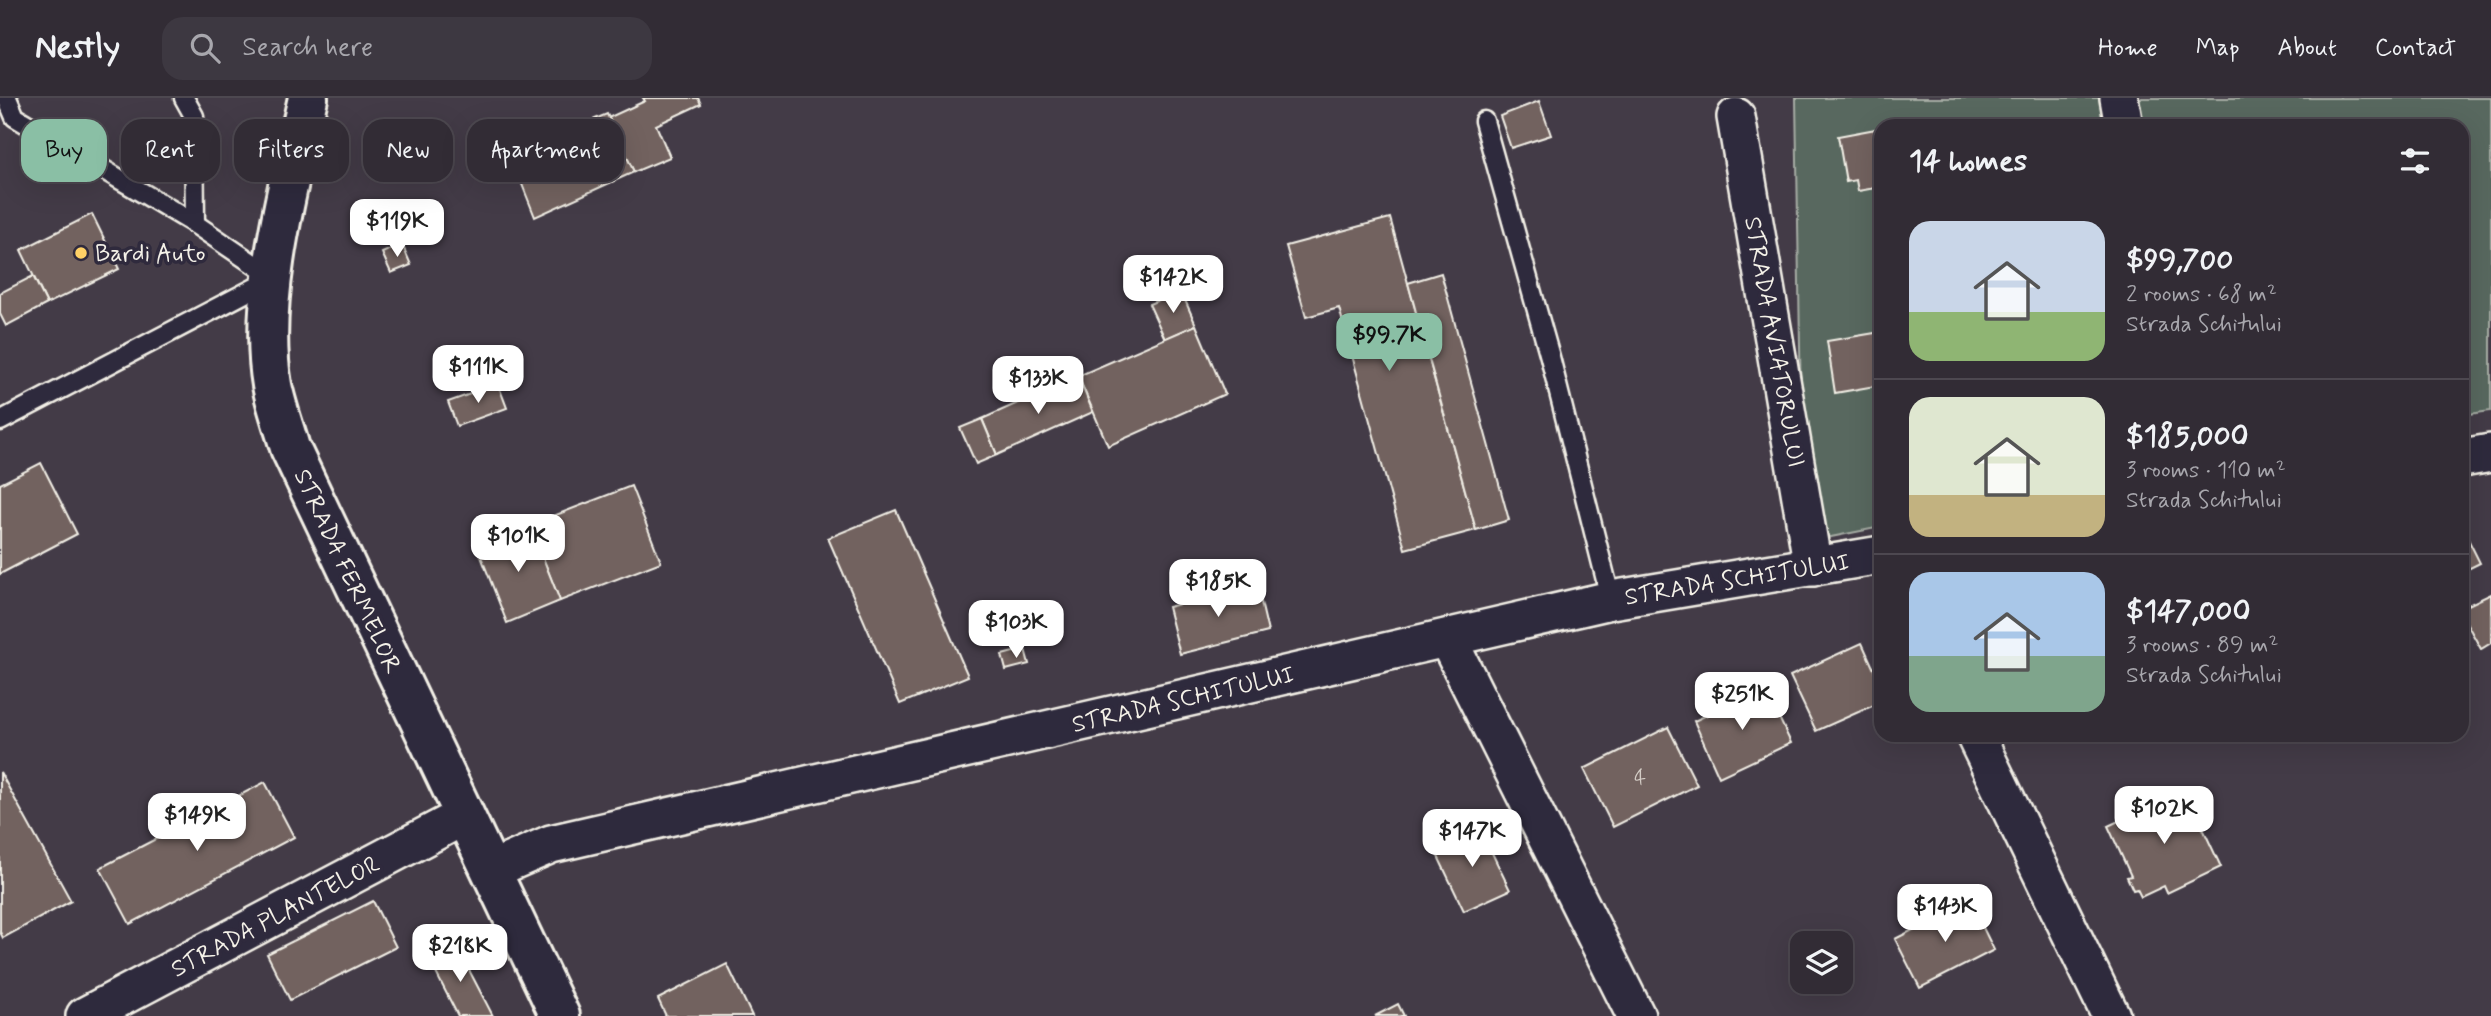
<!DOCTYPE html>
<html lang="en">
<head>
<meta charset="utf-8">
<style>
	:root { --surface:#322c35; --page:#3d3841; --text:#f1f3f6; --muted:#a8a7ad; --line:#4d4850; --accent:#8abfa5 }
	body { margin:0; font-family:Mynerve,sans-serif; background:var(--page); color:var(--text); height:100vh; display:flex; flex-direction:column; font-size:26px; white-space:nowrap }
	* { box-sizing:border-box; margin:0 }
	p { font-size:23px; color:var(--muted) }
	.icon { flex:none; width:38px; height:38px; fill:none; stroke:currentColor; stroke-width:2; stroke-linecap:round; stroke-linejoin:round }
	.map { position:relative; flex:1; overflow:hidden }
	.drawer { position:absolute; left:1874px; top:21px; width:595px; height:623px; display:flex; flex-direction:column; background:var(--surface); border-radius:21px; box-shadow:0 7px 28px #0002,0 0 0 2px var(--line) }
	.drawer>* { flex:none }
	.top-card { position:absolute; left:21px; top:21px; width:665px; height:63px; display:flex; gap:14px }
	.controls { position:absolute; left:1790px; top:833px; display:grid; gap:14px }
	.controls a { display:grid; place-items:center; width:63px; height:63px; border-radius:14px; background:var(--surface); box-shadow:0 7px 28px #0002,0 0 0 2px var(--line); font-size:35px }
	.price { position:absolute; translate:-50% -60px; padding:0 16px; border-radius:14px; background:#fff; color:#222; font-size:23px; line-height:46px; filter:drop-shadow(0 2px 4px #0008) }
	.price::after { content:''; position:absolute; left:50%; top:42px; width:21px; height:16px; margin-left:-10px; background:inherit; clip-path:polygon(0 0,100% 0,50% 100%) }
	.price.current { background:var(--accent); color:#111 }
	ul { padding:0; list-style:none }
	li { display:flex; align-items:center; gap:21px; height:175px; padding:0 35px }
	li+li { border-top:2px solid var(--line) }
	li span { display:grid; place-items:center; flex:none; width:196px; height:140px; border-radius:21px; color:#555 }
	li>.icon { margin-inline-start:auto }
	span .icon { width:84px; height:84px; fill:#fffc; stroke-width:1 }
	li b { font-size:30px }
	h2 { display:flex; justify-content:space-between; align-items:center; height:84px; padding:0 35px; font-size:30px }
	.chip { padding:0 24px; border-radius:21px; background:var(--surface); box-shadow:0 7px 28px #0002,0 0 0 2px var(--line); font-size:24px; line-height:63px }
	.chip.current { background:var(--accent); color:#111 }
	header { display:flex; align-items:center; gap:42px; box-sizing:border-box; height:98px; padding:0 35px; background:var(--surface); border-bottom:2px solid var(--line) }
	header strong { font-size:33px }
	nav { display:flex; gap:38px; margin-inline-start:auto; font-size:24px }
	.search { width:490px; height:63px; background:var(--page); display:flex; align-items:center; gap:18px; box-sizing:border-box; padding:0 24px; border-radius:21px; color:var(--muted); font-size:26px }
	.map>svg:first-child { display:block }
</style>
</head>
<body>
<header>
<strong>Nestly</strong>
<div class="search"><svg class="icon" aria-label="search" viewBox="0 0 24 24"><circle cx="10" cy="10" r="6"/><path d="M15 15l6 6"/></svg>Search here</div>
<nav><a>Home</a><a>Map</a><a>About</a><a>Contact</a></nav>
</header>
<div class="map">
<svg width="2491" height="918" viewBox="0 0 2491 918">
	<rect width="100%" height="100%" fill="#433b47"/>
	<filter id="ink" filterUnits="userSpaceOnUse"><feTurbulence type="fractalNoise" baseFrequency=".0143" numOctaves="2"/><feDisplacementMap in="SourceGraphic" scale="14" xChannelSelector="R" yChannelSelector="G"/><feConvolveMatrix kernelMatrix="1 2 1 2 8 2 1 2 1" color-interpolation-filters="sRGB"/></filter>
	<g filter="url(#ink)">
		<path fill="#58685f" stroke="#a6aca4" stroke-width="2" d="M1796 0H2491V313L2462 317V28H1881V429L1816 442 1801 310Z"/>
		<g fill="#72625f" stroke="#f4f1e8" stroke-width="2">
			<path d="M643 0H698L701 6 656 27 670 59 634 74 608 20 645 3Z"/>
			<path d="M1539 3 1551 37 1511 50 1500 18Z"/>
			<path d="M607 16 634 74 535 119 510 56Z"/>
			<path d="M1881 30V89L1858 93 1856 82 1846 84 1838 38Z"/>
			<path d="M92 116 119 171 47 206 21 152Z"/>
			<path d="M1390 120 1476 432 1405 451 1339 210 1306 219 1286 148Z"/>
			<path d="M402 146 411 167 391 175 382 155Z"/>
			<path d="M1441 175 1509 422 1476 432 1408 185Z"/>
			<path d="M33 178 47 206 6 228 0 216V195Z"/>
			<path d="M1181 193 1196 227 1165 241 1149 206Z"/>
			<path d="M1196 227 1225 296 1108 348 1078 278Z"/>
			<path d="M1881 234V287L1835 295 1827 243Z"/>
			<path d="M1078 278 1093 314 997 357 982 321Z"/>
			<path d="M498 286 507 310 457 328 448 304Z"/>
			<path d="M982 321 997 357 976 366 960 330Z"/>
			<path d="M41 365 77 436 0 476V386Z"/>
			<path d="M631 388 661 464 560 503 530 427Z"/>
			<path d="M896 412 968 578 900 606 828 440Z"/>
			<path d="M530 427 560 503 507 525 477 448Z"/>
			<path d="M2462 429 2480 465 2462 474Z"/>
			<path d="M1257 487 1268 534 1180 556 1168 509Z"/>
			<path d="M2491 496V545L2481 551 2462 517V510Z"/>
			<path d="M1862 545 1881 587V604L1816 633 1790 578Z"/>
			<path d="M1025 551 1029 566 1006 572 1002 557Z"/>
			<path d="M1765 590 1791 645 1719 679 1694 623Z"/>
			<path d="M1668 629 1697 687 1613 729 1584 671Z"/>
			<path d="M0 674 71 803 3 840 0 834Z"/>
			<path d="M265 684 294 739 130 826 100 770Z"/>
			<path d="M2185 692 2221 769 2167 795 2164 788 2141 799 2137 791 2133 792 2127 779 2131 778 2108 728Z"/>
			<path d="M1479 728 1510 792 1464 813 1434 750Z"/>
			<path d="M373 803 396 849 290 902 267 856Z"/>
			<path d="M1970 803 1994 852 1920 890 1895 841Z"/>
			<path d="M456 847 493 918H458L429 861Z"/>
			<path d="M727 866 752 918H666L658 901Z"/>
			<path d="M1398 906 1404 918H1375Z"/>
		</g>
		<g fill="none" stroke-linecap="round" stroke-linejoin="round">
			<defs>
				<g id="lane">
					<path d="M184 0 194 18 195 126"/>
					<path d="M1484 23 1550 259 1611 502"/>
					<path d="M0 323 274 180 195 126 15 19 7 0"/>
				</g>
				<g id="street">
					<path d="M2119 0 2124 28"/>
					<path d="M1736 19 1813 469"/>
					<path d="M2462 360 2491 355"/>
					<path d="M1447 540 1636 918"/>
					<path d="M1975 637 2111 918"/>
					<path d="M491 772 551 746 1611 502 1881 457"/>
					<path d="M85 918 464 718"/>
				</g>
				<path id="secondary" d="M308 0C289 85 257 201 272 287 276 308 284 329 290 350L560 918"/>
			</defs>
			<use href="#lane" stroke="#f4f1e8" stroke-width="23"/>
			<use href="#street" stroke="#f4f1e8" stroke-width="42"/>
			<use href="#secondary" stroke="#f4f1e8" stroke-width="44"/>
			<use href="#lane" stroke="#2f2a3d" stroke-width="18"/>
			<use href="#street" stroke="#2f2a3d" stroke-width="37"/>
			<use href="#secondary" stroke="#2f2a3d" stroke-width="38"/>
		</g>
	</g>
	<circle fill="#ffd166" stroke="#2f2a3d" stroke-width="2.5" cx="81" cy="155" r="7"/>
	<g text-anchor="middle" stroke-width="7" stroke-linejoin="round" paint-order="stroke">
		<g font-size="21" fill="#d4cdc6">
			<text x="1640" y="686">4</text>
		</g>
		<g font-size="24" fill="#f4f1e8" stroke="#2f2a3d" text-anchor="start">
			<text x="95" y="163">Bardi Auto</text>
		</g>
		<g font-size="24" fill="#f4f1e8" stroke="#2f2a3d">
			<text transform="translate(1775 244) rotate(80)" y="8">STRADA AVIATORULUI</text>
			<text transform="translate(348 473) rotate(65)" y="8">STRADA FERMELOR</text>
			<text transform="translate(1737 481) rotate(-9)" y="8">STRADA SCHITULUI</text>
			<text transform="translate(1183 601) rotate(-13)" y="8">STRADA SCHITULUI</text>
			<text transform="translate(275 818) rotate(-28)" y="8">STRADA PLANTELOR</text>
		</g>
	</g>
</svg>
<div class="controls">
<a><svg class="icon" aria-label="layers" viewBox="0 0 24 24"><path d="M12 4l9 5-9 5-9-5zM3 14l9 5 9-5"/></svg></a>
</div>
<b class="price" style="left:397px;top:161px">$119K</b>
<b class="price" style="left:1173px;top:217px">$142K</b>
<b class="price current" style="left:1389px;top:275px">$99.7K</b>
<b class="price" style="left:478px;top:307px">$111K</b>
<b class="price" style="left:1038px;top:318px">$133K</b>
<b class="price" style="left:518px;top:476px">$101K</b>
<b class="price" style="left:1218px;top:521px">$185K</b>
<b class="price" style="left:1016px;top:562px">$103K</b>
<b class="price" style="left:1742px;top:634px">$251K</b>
<b class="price" style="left:2164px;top:748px">$102K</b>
<b class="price" style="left:197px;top:755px">$149K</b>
<b class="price" style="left:1472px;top:771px">$147K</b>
<b class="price" style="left:1945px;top:846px">$143K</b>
<b class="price" style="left:460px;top:886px">$218K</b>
<div class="top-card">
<a class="chip current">Buy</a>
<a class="chip">Rent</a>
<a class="chip">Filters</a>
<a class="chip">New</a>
<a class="chip">Apartment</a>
</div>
<section class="drawer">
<h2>14 homes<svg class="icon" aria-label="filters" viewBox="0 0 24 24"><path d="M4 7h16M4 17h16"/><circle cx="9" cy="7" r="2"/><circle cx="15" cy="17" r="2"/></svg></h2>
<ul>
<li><span style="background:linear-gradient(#c9d6e8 65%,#8fb573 0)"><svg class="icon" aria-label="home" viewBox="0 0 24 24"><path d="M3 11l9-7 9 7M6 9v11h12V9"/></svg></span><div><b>$99,700</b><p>2 rooms · 68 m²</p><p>Strada Schitului</p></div></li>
<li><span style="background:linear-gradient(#dfe7d0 70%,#c2b280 0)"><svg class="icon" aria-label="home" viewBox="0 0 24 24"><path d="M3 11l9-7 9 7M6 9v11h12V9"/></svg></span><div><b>$185,000</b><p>3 rooms · 110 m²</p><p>Strada Schitului</p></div></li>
<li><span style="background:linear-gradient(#a9c7e8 60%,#7fa58c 0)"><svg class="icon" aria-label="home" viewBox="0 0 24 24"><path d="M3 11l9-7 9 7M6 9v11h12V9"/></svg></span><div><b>$147,000</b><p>3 rooms · 89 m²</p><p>Strada Schitului</p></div></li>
</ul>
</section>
</div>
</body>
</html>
